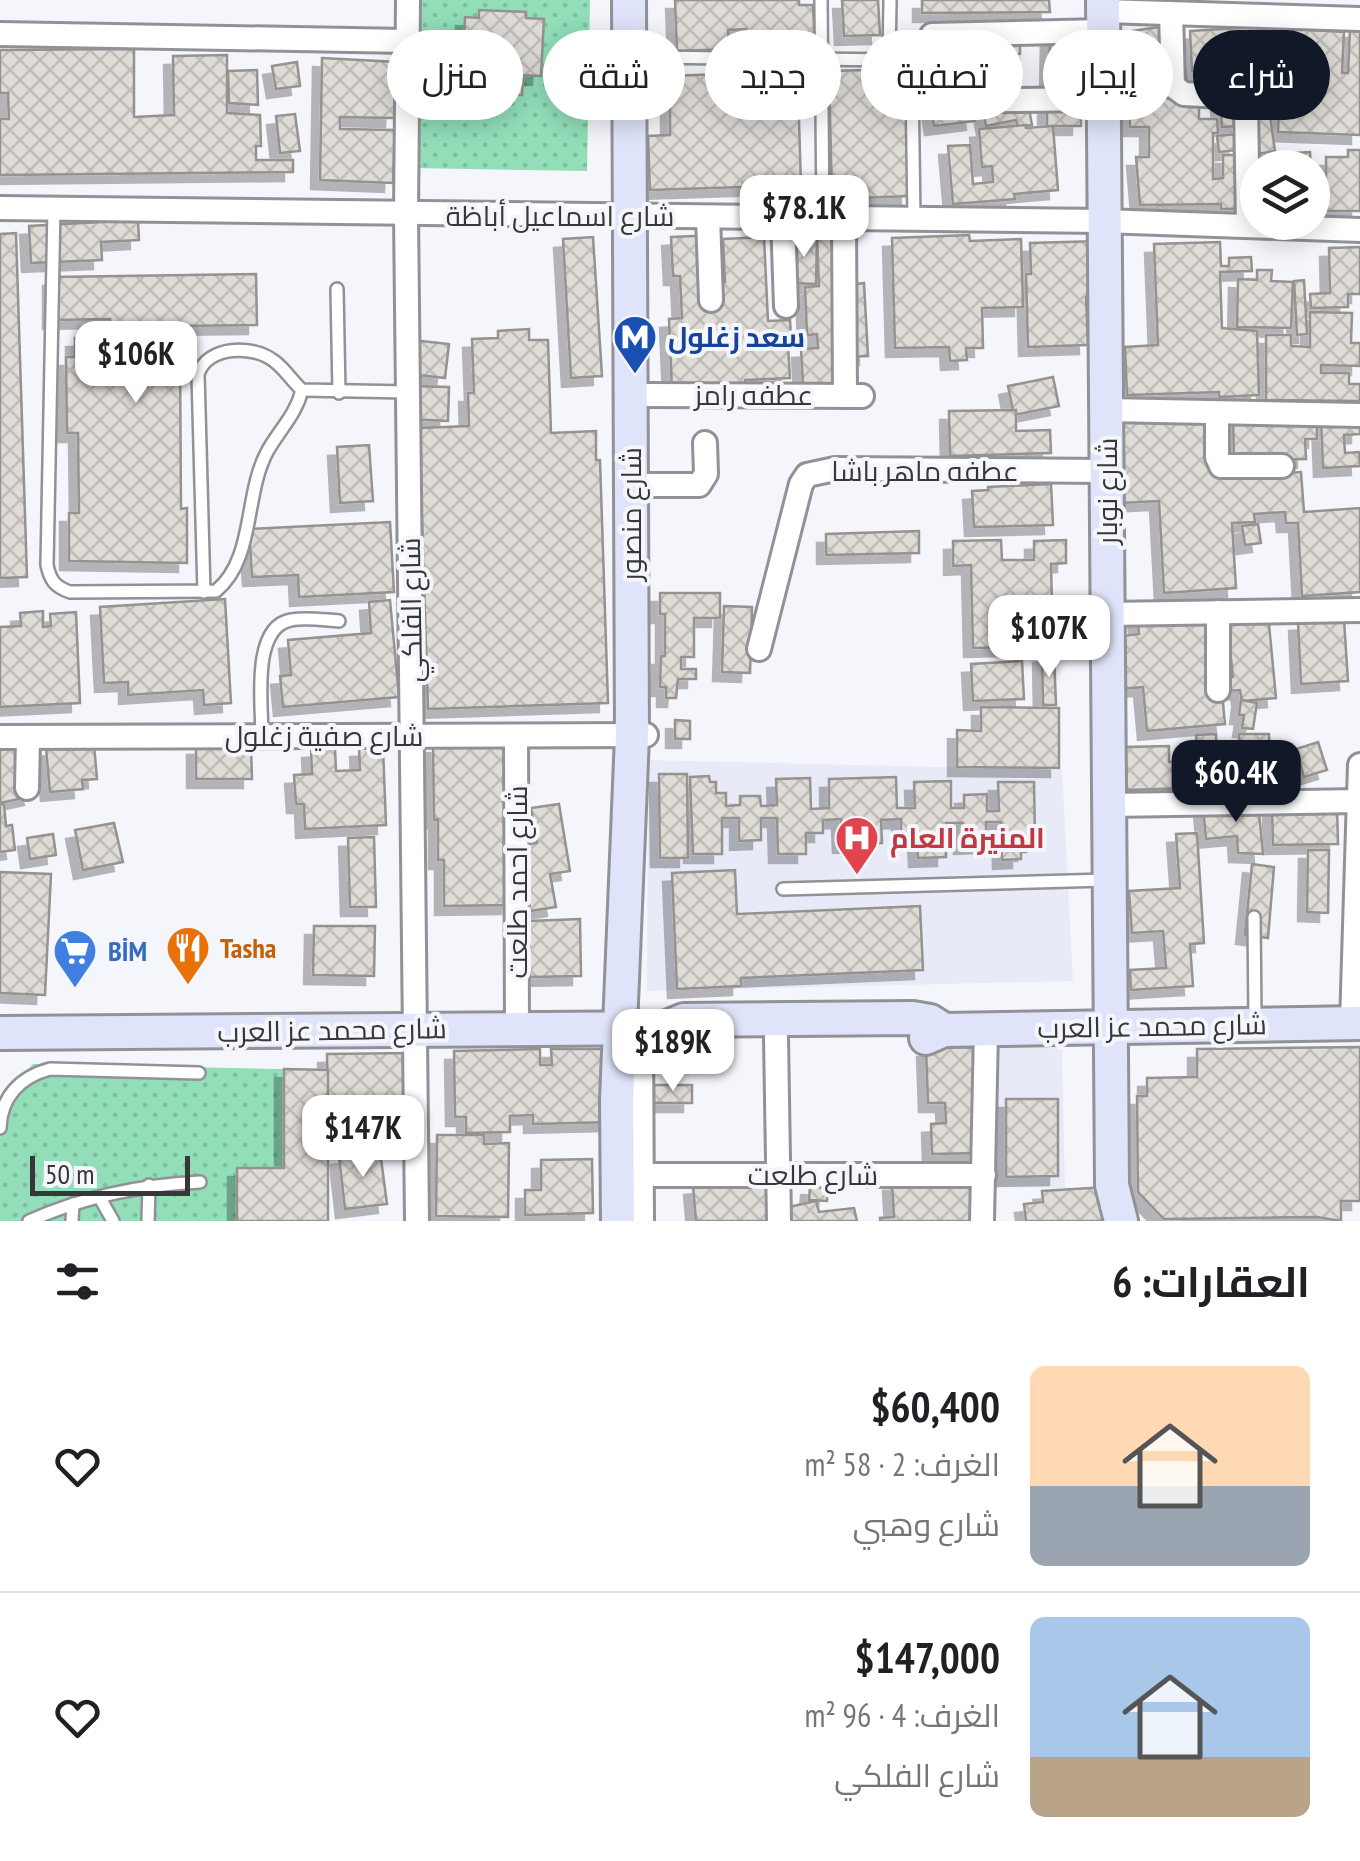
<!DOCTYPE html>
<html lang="ar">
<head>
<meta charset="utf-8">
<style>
	:root { --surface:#fff; --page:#f6f6f6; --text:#202124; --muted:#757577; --line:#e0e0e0; --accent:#111827 }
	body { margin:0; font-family:"PT Sans Narrow",Cairo,sans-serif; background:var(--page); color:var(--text); direction:rtl; height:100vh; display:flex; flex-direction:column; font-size:38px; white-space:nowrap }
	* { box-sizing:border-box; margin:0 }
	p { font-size:32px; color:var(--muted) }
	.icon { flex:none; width:55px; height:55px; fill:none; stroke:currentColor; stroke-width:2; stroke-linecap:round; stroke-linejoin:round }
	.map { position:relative; height:1221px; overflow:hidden; direction:ltr }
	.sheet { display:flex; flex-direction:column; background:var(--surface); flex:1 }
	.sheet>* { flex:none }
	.guide { position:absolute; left:30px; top:30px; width:1300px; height:90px; direction:rtl; display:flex; gap:20px }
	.buttons { position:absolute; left:1240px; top:150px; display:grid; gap:20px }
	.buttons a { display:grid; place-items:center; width:90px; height:90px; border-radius:50%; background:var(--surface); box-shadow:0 5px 25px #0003; font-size:50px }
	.scale { position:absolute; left:30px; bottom:25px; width:160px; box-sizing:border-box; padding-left:10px; border:5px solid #373739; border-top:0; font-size:28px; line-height:35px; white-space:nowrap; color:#373739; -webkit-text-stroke:8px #f5f6fb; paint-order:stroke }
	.price { position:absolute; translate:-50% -85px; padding:0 22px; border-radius:20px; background:#fff; color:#222; font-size:32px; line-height:65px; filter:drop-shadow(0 2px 5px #0008) }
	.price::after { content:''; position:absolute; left:50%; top:60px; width:30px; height:22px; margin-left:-15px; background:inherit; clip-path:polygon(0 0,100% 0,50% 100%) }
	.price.on { background:var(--accent); color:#fff }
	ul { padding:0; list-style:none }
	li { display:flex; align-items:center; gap:30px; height:250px; padding:0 50px }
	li+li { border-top:2px solid var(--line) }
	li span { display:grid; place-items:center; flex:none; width:280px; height:200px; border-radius:15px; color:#555 }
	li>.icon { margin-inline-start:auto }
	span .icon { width:120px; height:120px; fill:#fffc; stroke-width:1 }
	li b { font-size:42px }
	h2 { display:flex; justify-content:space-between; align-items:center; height:120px; padding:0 50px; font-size:42px }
	.pill { padding:0 35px; border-radius:45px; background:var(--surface); box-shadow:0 5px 25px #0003; font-size:35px; line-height:90px }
	.pill.on { background:var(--accent); color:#fff }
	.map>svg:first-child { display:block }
</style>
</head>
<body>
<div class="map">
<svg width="1360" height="1221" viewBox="0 0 1360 1221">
	<defs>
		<pattern id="green-dots" width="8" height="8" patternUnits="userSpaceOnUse" patternTransform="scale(2.5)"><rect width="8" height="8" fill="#91deb9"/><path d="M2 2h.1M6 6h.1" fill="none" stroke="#7ebfa0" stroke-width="1.8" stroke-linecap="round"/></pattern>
		<pattern id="building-cross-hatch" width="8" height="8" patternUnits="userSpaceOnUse" patternTransform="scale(2.5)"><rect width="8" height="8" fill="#dfdbd7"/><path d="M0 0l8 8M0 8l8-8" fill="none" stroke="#c0bdb9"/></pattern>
		<filter id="shadow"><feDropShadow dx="-9" dy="9" stdDeviation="0" flood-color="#0004"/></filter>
	</defs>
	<rect width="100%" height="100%" fill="#f5f6fb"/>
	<g fill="#e8ebf7">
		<path d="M648 760 1062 770 1073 981 647 991Z"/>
		<path d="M989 1037 1062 1050 1065 1188 979 1187Z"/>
	</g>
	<g fill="url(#green-dots)">
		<path d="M414 0H590L587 171 411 168Z"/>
		<path d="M33 1064 328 1070V1221H0V1101Z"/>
	</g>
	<g fill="url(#building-cross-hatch)" stroke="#96928f" stroke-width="2.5" filter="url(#shadow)">
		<path d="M675 0H799V5H813L815 49 747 48 746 29 728 30 729 49 677 51Z"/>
		<path d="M842 0H878L880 35 844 36Z"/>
		<path d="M922 0H1049L1050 12 922 13Z"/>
		<path d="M479 10 526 12V18L544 19 541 76 523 75 522 95 476 93 477 73 463 72 465 17 479 18Z"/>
		<path d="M1179 24 1188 86 1141 93 1132 31Z"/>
		<path d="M944 25 1020 26V54H971V82L934 81 935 54H943Z"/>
		<path d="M1258 27 1261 89 1222 91 1203 100 1201 71H1192L1190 31Z"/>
		<path d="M1091 28 1092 82 1049 83 1050 29Z"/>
		<path d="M1283 28 1344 32 1342 73H1348L1350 29H1360V135L1278 132Z"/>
		<path d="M134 49V117L174 115 173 56 227 55V113L260 115 261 146H256V160H293V172L0 175V119H9L8 93H0V50Z"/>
		<path d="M322 58 397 62 394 118 340 117V129L395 130 393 183 320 180Z"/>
		<path d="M1019 58 1021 80 985 84 983 61Z"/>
		<path d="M297 62 300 86 276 89 272 66Z"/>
		<path d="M906 69 910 196 832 199 829 71Z"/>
		<path d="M257 70 258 105 229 103 228 71Z"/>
		<path d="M777 72 778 89 798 88 801 185 650 190 648 136 670 135V76Z"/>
		<path d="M971 88 975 121 934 126 929 94Z"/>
		<path d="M1025 88 1032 125 1018 127 1016 120 986 126 980 96Z"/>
		<path d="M1081 93V126H1047V94Z"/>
		<path d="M1199 98V119H1217L1218 133H1213V179L1223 178V155H1241L1242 209H1221V204L1140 205 1136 157H1149V127H1130L1129 99Z"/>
		<path d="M1239 101 1240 126 1222 127 1220 102Z"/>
		<path d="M1268 101 1275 151 1252 155 1246 105Z"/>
		<path d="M295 114 300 151 280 153 276 116Z"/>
		<path d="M1026 125V128L1053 126 1058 190 1014 194 1015 199 953 204 948 146 970 145 973 184 993 182 992 166 982 167 979 129Z"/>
		<path d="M1236 134 1238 150 1219 152 1217 136Z"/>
		<path d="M1348 150H1360V211H1326V157H1348Z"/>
		<path d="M1310 152 1311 168H1278L1277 154Z"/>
		<path d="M138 220 139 240 101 242 102 260 31 263 29 226Z"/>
		<path d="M16 233 27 577 0 578V234Z"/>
		<path d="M717 235 719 282H725L723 239 764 237 768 321 790 320 791 337 780 338 781 347 788 346 790 378 745 380V385L672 389 669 319 682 318 680 276H673L671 237Z"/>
		<path d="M855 235 857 284 864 283 868 356 844 357 845 383 803 385 801 349 818 348 817 334 807 335 805 287 819 286 817 237Z"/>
		<path d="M969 235 970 241 1021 239 1023 307 982 308 983 348H966L967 360 950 361 949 347 895 348 892 238Z"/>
		<path d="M793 236 817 237 816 284 792 283Z"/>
		<path d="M593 237 602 376 571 378 563 239Z"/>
		<path d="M1099 241 1101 296 1086 297 1088 345 1028 347 1026 274H1031L1030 243Z"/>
		<path d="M1220 242 1221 266H1229V258L1251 257 1252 271 1220 272 1222 328 1257 331 1259 395 1219 397V392L1127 395 1125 347 1158 345 1154 244Z"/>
		<path d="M1360 247V294H1348V307L1311 308 1310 294 1330 293 1329 248Z"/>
		<path d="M1257 270H1272L1271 281 1293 282 1291 328 1237 327 1238 279 1257 280Z"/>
		<path d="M256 274 257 325 172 326V355H180L181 509 187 508V563L69 561V513H79L78 433H67L66 357H75V338H110V319L52 320V277Z"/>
		<path d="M1304 280 1307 334 1297 335 1294 281Z"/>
		<path d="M1310 312 1352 313 1351 343H1360V366L1321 365V373H1349V384H1360V401L1266 400V335H1291V346L1310 347Z"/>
		<path d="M529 329V340H548L551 433 596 431V460H600L608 703 428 709 419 428 469 426 468 393H474L472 339 498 338V331Z"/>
		<path d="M412 340 449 344 445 378 409 374Z"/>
		<path d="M1053 377 1059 406 1014 415 1008 386Z"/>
		<path d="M409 386 449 387 448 421 408 419Z"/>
		<path d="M1225 407 1229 477 1301 472 1304 512 1360 508V592L1302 596 1298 523H1286L1285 512 1254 514 1255 522 1232 523 1236 588 1164 593 1159 501 1120 503 1115 413Z"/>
		<path d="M1016 410V431L1050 430 1051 453 950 456 949 411Z"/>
		<path d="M1317 414V439H1305L1306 459 1234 461 1233 416Z"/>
		<path d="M1360 416V434L1344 435 1345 453 1359 452 1360 466 1323 468 1321 418Z"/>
		<path d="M369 445 373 501 340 503 337 447Z"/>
		<path d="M1051 484 1053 525 974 527 972 491 988 490V487Z"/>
		<path d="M390 522 394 592 299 597 298 575 252 577 249 529Z"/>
		<path d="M1258 524 1261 543 1245 545 1242 526Z"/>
		<path d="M919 531V553L826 555V534Z"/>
		<path d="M1001 540 1002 560H1034V541L1066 540V563L1051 564 1053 646 973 648 971 565 953 566V541Z"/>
		<path d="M660 593H720V618H694V657H681V669H696V679H678L676 698H666V687H660L661 656H665V614H660Z"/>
		<path d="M225 599 231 703 204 705 203 690 128 695V682L104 683 100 607Z"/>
		<path d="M390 600 399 697 283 707 280 676 291 675 288 640 371 633 369 602Z"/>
		<path d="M1267 603 1276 698 1242 701 1240 690 1226 691 1225 678 1233 677 1230 649 1218 650 1225 724 1147 731 1143 687 1119 689 1114 637 1139 634 1137 615Z"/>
		<path d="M724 606 752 607 750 673 722 672Z"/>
		<path d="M43 611V627L51 626 50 614 76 612 80 703 0 707V627L21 626 20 613Z"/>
		<path d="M1344 620 1348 681 1301 684 1298 622Z"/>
		<path d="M1054 653 1056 705H1043L1042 654Z"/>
		<path d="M1022 661 1024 699 973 701 971 664Z"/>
		<path d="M1241 700 1257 703 1253 729 1242 728 1244 715H1239Z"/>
		<path d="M981 707 1059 708V768L957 767V730L981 731Z"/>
		<path d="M675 720 690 721V739H675Z"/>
		<path d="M1216 734 1218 787 1127 790 1125 747 1169 746V762L1197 761 1196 735Z"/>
		<path d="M1239 734H1269L1270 767 1240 768Z"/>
		<path d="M1318 742 1327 770 1304 777 1296 749Z"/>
		<path d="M94 744 97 779 82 780 83 789 50 792 46 748Z"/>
		<path d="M433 744 519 745 510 905 444 906V860H438V819L434 820Z"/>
		<path d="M17 745 33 796 0 803V749Z"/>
		<path d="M251 745 252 779H196V746Z"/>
		<path d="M383 747 386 825 305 829 304 804H296L294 775 312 774 311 749 335 748 336 771 360 770 359 748Z"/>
		<path d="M659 774H687L688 858H660Z"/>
		<path d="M709 776 710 782H716V793H726V806L740 805V796H760L761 806 777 805 776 779 810 778 811 809 829 808V779L896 777 897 808H915L914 782 951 781V808H964V795L987 794V811H999L998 782H1034L1035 841H1025L1026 852H1021V859L1002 860 1001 822H986V844L963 845V823H946V857L918 858 917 836H901V819L881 820 882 843 842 844 841 819 823 820V833H806V854H778L777 818H761V840L739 841V818H722V854H693L690 777Z"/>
		<path d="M1258 802 1263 854 1238 853 1237 836 1206 839 1203 807Z"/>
		<path d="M0 804H4L6 826 12 825 15 850 0 852Z"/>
		<path d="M559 804 570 871 550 874 556 907 530 911 520 845 537 843 531 808Z"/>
		<path d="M1337 805 1338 844 1273 845 1272 807Z"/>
		<path d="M114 823 123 862 83 870 75 830Z"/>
		<path d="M1197 833 1204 943 1190 944 1193 986 1131 990 1130 970 1166 968 1163 931 1132 933 1129 891 1180 888 1176 834Z"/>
		<path d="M53 834 56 855 30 859 27 838Z"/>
		<path d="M374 837 376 907H350L348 838Z"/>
		<path d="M1308 850H1329L1328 913 1307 912Z"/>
		<path d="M1252 864 1274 867 1268 938 1245 935Z"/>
		<path d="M735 870 737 914 920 906 923 970 741 978V986L677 989 672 873Z"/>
		<path d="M0 872 51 874 45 995 0 993Z"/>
		<path d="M580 919 581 976 530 977 529 921Z"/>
		<path d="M314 926H375L374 976 313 975Z"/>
		<path d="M983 1047 977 1153 932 1154 931 1124 946 1123 945 1103H928L926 1048Z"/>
		<path d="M1360 1047V1201H1341V1221L1317 1217 1164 1219 1138 1192 1137 1096H1147V1078L1197 1077V1049Z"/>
		<path d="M540 1049V1065H552L551 1049H612L614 1122 533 1124V1115L510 1116V1132L466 1133V1117H455L454 1051Z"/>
		<path d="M410 1053 411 1134H393V1128L328 1129 327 1054Z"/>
		<path d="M284 1069 328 1070V1221H237V1168H284Z"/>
		<rect x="654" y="1085" width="38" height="18"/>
		<path d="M1006 1099H1058V1176L1006 1177Z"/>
		<path d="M437 1135H484V1144L509 1143 508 1217 436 1216Z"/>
		<path d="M380 1151 387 1204 345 1209 339 1156Z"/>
		<path d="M592 1159 593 1213 525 1215V1190H541V1160Z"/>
		<path d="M971 1179 973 1221H880V1218L894 1217 892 1182Z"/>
		<path d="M773 1180 776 1221H696L693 1186Z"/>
		<path d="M810 1186 828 1187 827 1201 809 1200Z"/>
		<path d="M1106 1187 1108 1221H1026L1024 1204 1043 1202 1042 1191Z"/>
		<path d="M816 1201 819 1212 854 1208 857 1221H787L784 1208Z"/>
	</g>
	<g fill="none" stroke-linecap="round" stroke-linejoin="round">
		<defs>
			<g id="lane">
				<path d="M821 0 823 219"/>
				<path d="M647 57 897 60 910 71 912 78 914 220"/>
				<path d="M889 60 890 0"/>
				<path d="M54 208 47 565C50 580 55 587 70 592L216 591C255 559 244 495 267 452 279 430 296 415 302 390"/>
				<path d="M337 289 339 393"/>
				<path d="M204 592 198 374C208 346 252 344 274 361 285 369 292 381 302 390L408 392"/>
				<path d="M262 736C262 705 251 627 291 620 306 617 324 620 339 621"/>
				<path d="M783 889 1106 880"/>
				<path d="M1254 917 1255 1020"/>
				<path d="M0 1128C1 1097 20 1077 50 1069L199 1073"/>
				<path d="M100 1198 113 1221"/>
				<path d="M29 1221C83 1197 141 1185 200 1182"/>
				<path d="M72 1221 73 1204"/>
				<path d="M148 1221 149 1185"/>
			</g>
			<g id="street">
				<path d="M408 0 406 214 417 1221"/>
				<path d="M1103 11 1360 19"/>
				<path d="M1171 13 1173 86 1184 94 1222 96"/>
				<path d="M0 34 407 41"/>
				<path d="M932 35 1103 31"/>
				<path d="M924 101 1103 99"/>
				<path d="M1246 105 1248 226"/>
				<path d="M0 208 1103 221 1360 230"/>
				<path d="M708 217 711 300"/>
				<path d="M783 218 786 306"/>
				<path d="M844 220 845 396"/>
				<path d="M647 395 862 396"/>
				<path d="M1107 410 1360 415"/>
				<path d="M1217 413V457L1221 466H1282"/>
				<path d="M647 485H699L706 474 705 443"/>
				<path d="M1107 614 1360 610"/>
				<path d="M759 649 801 484 807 475 835 469 1105 471"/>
				<path d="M1218 690V612"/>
				<path d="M516 736 517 1028"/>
				<path d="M0 737 646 735"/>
				<path d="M27 788 28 737"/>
				<path d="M1110 805 1360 801"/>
				<path d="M1352 1023 1360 765"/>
				<path d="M641 1028 642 1221"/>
				<path d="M776 1037 779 1221"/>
				<path d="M642 1175H984"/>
				<path d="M982 1221 986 1029"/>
			</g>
			<g id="secondary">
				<path d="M1103 0 1112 1185 1121 1221"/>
				<path d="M0 1033 665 1028 684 1020 913 1018 930 1021 944 1030"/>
				<path d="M926 1038 944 1030 1360 1023"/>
				<path d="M618 1221 617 1100 632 736 629 0"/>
			</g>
		</defs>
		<use href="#lane" stroke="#919297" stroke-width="16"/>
		<use href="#street" stroke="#919297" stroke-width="28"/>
		<use href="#secondary" stroke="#919297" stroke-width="38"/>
		<use href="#lane" stroke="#fff" stroke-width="11"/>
		<use href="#street" stroke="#fff" stroke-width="22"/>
		<use href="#secondary" stroke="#e0e4fa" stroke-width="32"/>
	</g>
	<defs>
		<symbol id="metro-pin" viewBox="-11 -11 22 30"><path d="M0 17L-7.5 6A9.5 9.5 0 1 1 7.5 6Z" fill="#1a4fb4" stroke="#f5f6fb"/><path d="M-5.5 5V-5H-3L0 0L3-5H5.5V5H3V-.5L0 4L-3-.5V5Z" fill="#fff"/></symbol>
		<symbol id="hospital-pin" viewBox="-11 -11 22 30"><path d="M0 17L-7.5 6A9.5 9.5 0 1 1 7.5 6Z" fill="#e0444e" stroke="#f5f6fb"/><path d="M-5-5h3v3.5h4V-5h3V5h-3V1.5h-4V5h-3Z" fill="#fff"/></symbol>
		<symbol id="restaurant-pin" viewBox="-11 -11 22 30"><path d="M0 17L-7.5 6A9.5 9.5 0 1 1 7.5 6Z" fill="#e8710a" stroke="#f5f6fb"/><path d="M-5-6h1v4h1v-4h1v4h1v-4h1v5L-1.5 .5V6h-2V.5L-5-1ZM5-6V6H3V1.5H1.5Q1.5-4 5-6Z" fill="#fff"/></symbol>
		<symbol id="supermarket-pin" viewBox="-11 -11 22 30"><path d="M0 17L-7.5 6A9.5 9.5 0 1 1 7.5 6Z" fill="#3f7fe0" stroke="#f5f6fb"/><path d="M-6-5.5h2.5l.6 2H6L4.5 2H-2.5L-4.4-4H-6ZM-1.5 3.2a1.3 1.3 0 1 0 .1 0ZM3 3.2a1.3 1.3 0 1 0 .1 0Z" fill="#fff"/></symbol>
	</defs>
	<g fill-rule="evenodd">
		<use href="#metro-pin" x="610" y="312" width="50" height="68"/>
		<use href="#hospital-pin" x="832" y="813" width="50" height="68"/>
		<use href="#restaurant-pin" x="163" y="923" width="50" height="68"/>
		<use href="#supermarket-pin" x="50" y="926" width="50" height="68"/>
	</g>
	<g text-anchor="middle" stroke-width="8" stroke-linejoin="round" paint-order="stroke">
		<g font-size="28" fill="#373739" stroke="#f5f6fb">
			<text x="560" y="226">شارع اسماعيل أباظة</text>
			<text x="754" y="405">عطفه رامز</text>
			<text x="925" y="481">عطفه ماهر باشا</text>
			<text transform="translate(1107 491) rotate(-90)" y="10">شارع نوبار</text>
			<text transform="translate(631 514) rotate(-90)" y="10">شارع منصور</text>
			<text transform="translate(411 610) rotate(-91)" y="10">شارع الفلكي</text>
			<text x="324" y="746">شارع صفية زغلول</text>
			<text transform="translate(517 882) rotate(-90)" y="10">شارع احمد طلعت</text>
			<text transform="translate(1152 1026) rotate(-1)" y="10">شارع محمد عز العرب</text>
			<text transform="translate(332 1030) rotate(-1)" y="10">شارع محمد عز العرب</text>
			<text x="813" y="1185">شارع طلعت</text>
		</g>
		<g font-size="28" font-weight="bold" fill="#164399" stroke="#f5f6fb" text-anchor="start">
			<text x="668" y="347">سعد زغلول</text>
		</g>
		<g font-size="28" font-weight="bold" fill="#be3a42" stroke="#f5f6fb" text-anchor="start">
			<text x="890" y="848">المنيرة العام</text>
		</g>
		<g font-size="28" font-weight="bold" fill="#c56008" stroke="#f5f6fb" text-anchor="start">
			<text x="220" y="958">Tasha</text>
		</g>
		<g font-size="28" font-weight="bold" fill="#366cbe" stroke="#f5f6fb" text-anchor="start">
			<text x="108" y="961">BİM</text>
		</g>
	</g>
</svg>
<div class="buttons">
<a><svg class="icon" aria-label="layers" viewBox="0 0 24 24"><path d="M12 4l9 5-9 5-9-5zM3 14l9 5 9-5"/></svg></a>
</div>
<div class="scale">50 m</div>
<b class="price" style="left:804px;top:260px">$78.1K</b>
<b class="price" style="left:136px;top:406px">$106K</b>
<b class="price" style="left:1049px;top:680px">$107K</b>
<b class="price on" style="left:1236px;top:825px">$60.4K</b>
<b class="price" style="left:673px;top:1094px">$189K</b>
<b class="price" style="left:363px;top:1180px">$147K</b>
<div class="guide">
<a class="pill on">شراء</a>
<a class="pill">إيجار</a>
<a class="pill">تصفية</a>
<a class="pill">جديد</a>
<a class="pill">شقة</a>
<a class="pill">منزل</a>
</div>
</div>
<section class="sheet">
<h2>العقارات: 6<svg class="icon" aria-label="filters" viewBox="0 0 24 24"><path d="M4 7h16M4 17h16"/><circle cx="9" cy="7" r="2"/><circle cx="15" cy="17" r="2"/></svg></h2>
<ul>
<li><span style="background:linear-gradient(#ffd9b3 60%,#9aa5b1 0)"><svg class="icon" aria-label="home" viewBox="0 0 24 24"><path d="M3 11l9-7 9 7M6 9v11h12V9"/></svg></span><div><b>$60,400</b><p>الغرف: 2 · 58 m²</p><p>شارع وهبي</p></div><svg class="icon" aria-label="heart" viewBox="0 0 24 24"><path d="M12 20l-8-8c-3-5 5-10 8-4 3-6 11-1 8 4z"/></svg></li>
<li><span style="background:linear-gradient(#a9c7e8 70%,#b9a48a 0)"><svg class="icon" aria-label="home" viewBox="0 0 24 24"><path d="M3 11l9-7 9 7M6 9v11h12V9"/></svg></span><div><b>$147,000</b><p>الغرف: 4 · 96 m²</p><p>شارع الفلكي</p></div><svg class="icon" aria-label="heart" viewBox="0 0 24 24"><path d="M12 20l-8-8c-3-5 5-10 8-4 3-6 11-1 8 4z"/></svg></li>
</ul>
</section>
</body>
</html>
